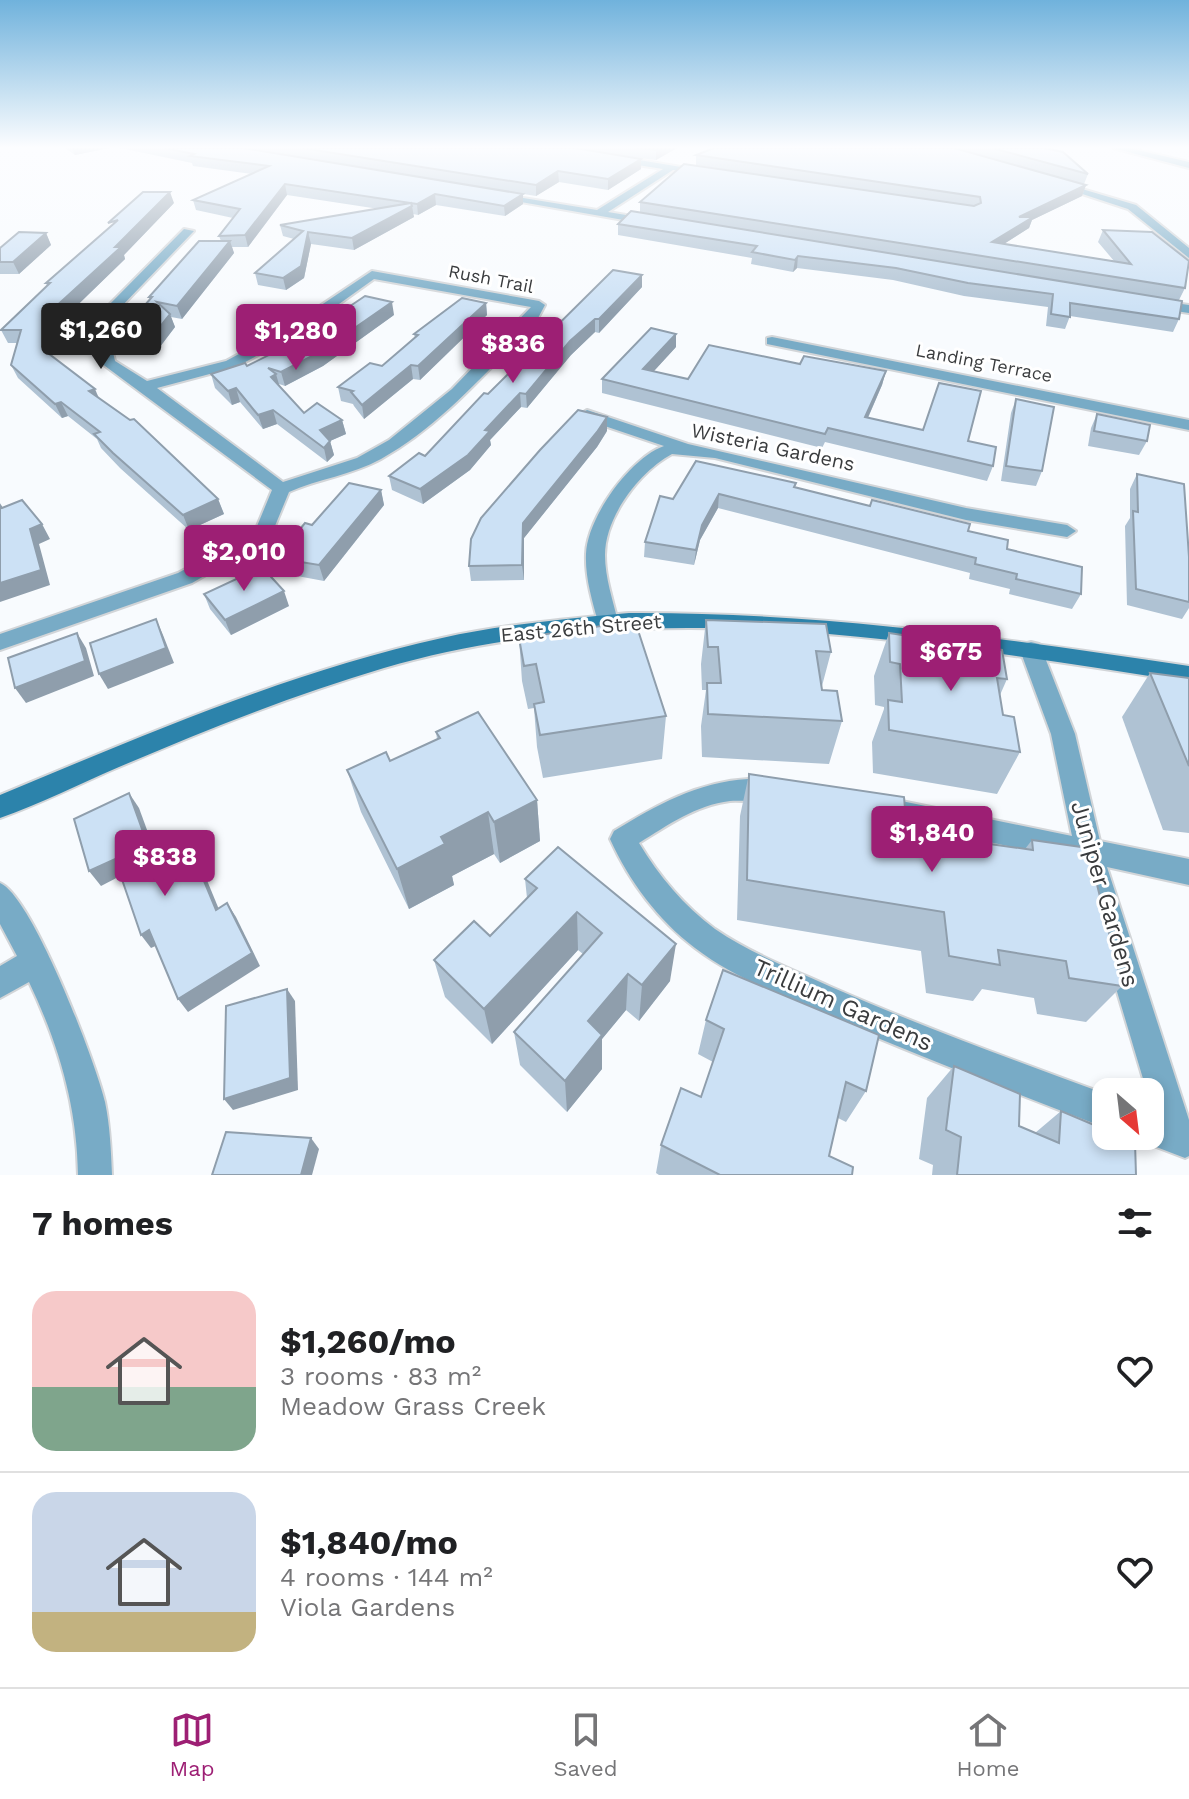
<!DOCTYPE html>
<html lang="en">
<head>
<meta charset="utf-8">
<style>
	:root { --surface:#fff; --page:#f2f2f2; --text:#202124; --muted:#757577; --line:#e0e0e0; --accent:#9d1f74 }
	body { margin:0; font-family:"Work Sans",sans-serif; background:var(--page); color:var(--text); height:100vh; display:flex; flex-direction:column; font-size:30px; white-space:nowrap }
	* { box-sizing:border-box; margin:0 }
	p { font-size:26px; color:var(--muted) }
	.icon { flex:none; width:44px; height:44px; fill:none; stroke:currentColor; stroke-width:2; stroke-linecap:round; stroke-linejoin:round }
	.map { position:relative; height:1175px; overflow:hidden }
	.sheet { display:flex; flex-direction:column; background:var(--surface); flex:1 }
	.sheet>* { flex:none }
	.needle { width:52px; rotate:152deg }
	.controls { position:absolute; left:1092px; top:1078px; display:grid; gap:16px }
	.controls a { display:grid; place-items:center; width:72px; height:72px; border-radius:16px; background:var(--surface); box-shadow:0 4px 12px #0003; font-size:40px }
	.price { position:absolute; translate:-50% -68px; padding:0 18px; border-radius:8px; background:var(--accent); color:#fff; font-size:26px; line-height:52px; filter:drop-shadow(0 2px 4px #0008) }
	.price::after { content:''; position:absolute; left:50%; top:48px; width:24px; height:18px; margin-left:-12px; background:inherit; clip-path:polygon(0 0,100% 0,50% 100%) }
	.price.active { background:#222; color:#fff }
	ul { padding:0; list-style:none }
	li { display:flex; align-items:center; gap:24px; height:200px; padding:0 32px }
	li+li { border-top:2px solid var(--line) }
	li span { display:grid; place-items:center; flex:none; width:224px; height:160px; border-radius:24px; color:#555 }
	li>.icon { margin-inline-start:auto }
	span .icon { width:96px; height:96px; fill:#fffc; stroke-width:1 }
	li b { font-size:34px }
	h2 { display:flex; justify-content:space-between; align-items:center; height:96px; padding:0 32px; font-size:34px }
	.dock { display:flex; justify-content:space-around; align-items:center; height:112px; border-top:2px solid var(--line); background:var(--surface); font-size:22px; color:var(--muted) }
	.dock a { display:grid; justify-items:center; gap:4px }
	.dock .active { color:var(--accent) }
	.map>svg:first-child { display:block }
</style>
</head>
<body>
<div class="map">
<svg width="1189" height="1175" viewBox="0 0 1189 1175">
	<rect width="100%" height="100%" fill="#f8fbfe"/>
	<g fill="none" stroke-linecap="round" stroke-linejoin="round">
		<defs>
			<g id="street">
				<path d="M1113 148H1129L1189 162V168Z"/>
				<path d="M615 156 711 172 706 175 673 170 608 212 656 220 657 222 652 225 493 197 498 194 597 210 663 169 612 161Z"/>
				<path d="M1055 181 1136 205 1189 248V258L1128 209 1055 185Z"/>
				<path d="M184 229 194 231 119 309 109 335 115 361 147 381 226 361 287 328 372 271 539 301 545 305 537 320C489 369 442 425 381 459 352 475 318 479 289 492L270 538 192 583 0 650V634L178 573 255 531 272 490 101 363 95 335 106 308ZM374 279 531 307 452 389 389 440 357 458 283 482 157 388 236 367 297 334Z"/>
				<path d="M1153 300 1189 305V313L1148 307V301Z"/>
				<path d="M772 337 1189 420V430L767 344V338Z"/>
				<path d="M587 410 688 444 966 508 1067 525 1076 531 1067 537 966 520 715 458 672 454C639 472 605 517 605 555 605 578 613 600 618 622L615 627H601L598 622C592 600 585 577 586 554 587 518 630 458 664 446L581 418 579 415Z"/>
				<path d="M1031 642 1039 644 1042 650 1075 734 1100 841 1189 859V885L1107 867 1189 1120V1156L1185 1158 1138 1140 1137 1136H1150V1111L1153 1113 1150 1092H1147L1078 861 882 819 873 816 869 808 873 800 882 797 1072 836 1051 734 1020 650 1023 644Z"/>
				<path d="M748 779 780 783 784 791 780 799C764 804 747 800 730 801 696 805 668 825 639 843 659 876 684 906 715 929 750 953 791 969 829 986 920 1026 1013 1060 1106 1094V1128C1008 1090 909 1053 813 1010 773 991 730 975 695 948 658 920 629 881 610 839L614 831C657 805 697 782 748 779Z"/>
				<path d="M0 883C32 896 96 1063 105 1102 110 1126 111 1150 112 1175H78C77 1106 59 1045 29 982L0 998V966L17 956 0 924Z"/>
			</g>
			<path id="secondary" d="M629 613C821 612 1000 638 1189 666V682C923 642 648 591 384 668 293 695 206 730 119 767 79 784 40 804 0 818V795C144 735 289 672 442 638 504 624 567 619 629 613Z"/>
		</defs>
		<use href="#street" stroke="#d2d5d8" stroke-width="4"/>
		<use href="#secondary" stroke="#d2d5d8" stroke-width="4"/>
		<use href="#street" fill="#78abc6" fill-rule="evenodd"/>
		<use href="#secondary" fill="#2c83ab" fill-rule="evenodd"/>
	</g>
	<g fill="#afc2d3">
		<path d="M59 148H109L75 155 65 148Z"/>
		<path d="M120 148H243L523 204 505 216 436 205 418 215 413 214 414 217 354 250 311 244 304 278 286 290 258 285 255 273 294 239 283 236 280 225 379 209 287 195 248 247H232L234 253 182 319 171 317 175 327 156 352 137 333 132 320 150 300 149 297 221 241 219 236 233 218 196 210 193 200 252 174 193 166 192 163Z"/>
		<path d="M245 148H677L656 160 638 158 641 159V169L608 190 559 182 536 196Z"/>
		<path d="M714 148H1044L1088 174 1084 184 1086 185 1082 196 1032 220 1029 228 1004 244 1114 261 1098 242 1103 230 1185 288 1179 300V319L1173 332 1070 316 1065 329 1046 326 1048 307 964 296 893 280 797 268 793 272 751 264 752 258 618 235V224L640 213V202L806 182 696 165V155Z"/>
		<path d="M174 203 124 255 125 259 58 324 52 356 99 398 218 499 224 514 189 530 120 468 101 448 97 439 68 416 62 418 18 378 11 365 17 343H8L1 330 47 286 46 283Z"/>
		<path d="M46 233 51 245 19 274H0V262Z"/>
		<path d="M642 275V287L599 333 595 332 571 355 527 408 521 407 490 440 491 445 470 470 423 504 392 490 389 476 425 456 488 394Z"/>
		<path d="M486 303 487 315 420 380 413 379 364 419 354 406 353 404 341 401 338 387 382 366 415 338 414 334Z"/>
		<path d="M394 315 323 366 285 386 279 384 280 387 304 413 342 420 346 434 330 441 334 455 327 462 277 424 263 429 240 402 232 405 215 388 211 374 247 366Z"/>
		<path d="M676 347 653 372 688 379 800 364 886 371 882 385 868 418 968 441 993 466 987 481 825 442 822 448 602 393V379Z"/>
		<path d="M1016 399 1042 471 1036 486 1001 481 1011 413Z"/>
		<path d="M1097 414 1147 441 1139 455 1088 446 1091 428Z"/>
		<path d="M607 431 597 447 524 538V580L471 581 469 566Z"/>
		<path d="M1137 474 1189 557V608L1182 619 1127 605 1125 526 1130 518V489Z"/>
		<path d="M796 483 795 487 968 531 1007 549 1081 594 1072 609 1009 594 1010 589 969 579 970 573 718 508 700 540 694 565 644 557 645 542 673 499Z"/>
		<path d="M381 490 384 505 324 581 281 573 276 558 312 525Z"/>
		<path d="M204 594 289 606 231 635 210 609Z"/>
		<path d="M706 620 831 652 822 686V690L842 721 829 764 702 757 701 726 706 690H702L701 664Z"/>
		<path d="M889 633 1007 679 1000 695 1003 715 1020 752 997 794 873 773 872 742 884 709V707L875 705 874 676Z"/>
		<path d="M519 638 666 716 662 759 543 778 537 747 534 708 528 709 522 681Z"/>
		<path d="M1150 673 1189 678V833L1163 830 1122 717Z"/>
		<path d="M436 732 537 800 540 841 500 863 494 854 452 876 454 885 409 909 361 812 347 770 390 761 437 739Z"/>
		<path d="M749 774 976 842 1025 849 1032 840 1122 986 1086 1022 1037 1014 1034 998 982 989 973 1001 926 993 921 951 737 920 740 816Z"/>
		<path d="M558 847 670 981 639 1021 626 1010 602 1039V1069L567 1112 520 1065 514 1032 583 954 578 950 492 1044 445 997 434 960 490 936 527 898 525 879Z"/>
		<path d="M706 1020 866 1091 846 1122 838 1118 829 1156 852 1175H659L656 1173 661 1145 701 1097 713 1062 698 1054Z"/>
		<path d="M954 1066 1019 1126 1035 1133 1061 1111 1136 1175H932L933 1165 919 1159 927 1098Z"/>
	</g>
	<g fill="#8f9eac">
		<path d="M72 148H109L75 155Z"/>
		<path d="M661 148H677L656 160V150Z"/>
		<path d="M641 159V169L608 190V179Z"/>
		<path d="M558 171 559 182 536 196V185Z"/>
		<path d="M285 184 287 195 248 247 245 235Z"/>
		<path d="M1086 185 1082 196 1032 220 1029 228 988 254 992 242 1019 217Z"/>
		<path d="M170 192 174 203 124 255 125 259 58 324 50 363 44 350 52 310Z"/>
		<path d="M435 194 436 205 418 215 417 204Z"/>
		<path d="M523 194V204L505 216 504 206Z"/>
		<path d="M412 206 414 217 354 250 352 238Z"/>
		<path d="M308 232 311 244 304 278 286 290 283 278Z"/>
		<path d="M46 233 51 245 19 274 13 262Z"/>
		<path d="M230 241 234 253 182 319 177 306Z"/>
		<path d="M798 256 797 268 793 272 795 260Z"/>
		<path d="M642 275V287L599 333V319Z"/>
		<path d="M392 302 394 315 323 366 285 386 281 372Z"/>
		<path d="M486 303 487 315 420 380 418 366Z"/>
		<path d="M170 314 175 327 156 352 151 338Z"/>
		<path d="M595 319V332L571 355 527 408 526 394 570 341Z"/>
		<path d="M676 334V347L643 383V369Z"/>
		<path d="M411 365 413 379 364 419 362 405Z"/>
		<path d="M886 371 882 385 862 431 865 417Z"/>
		<path d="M276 374 280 388 271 377Z"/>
		<path d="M236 388 240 402 232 405 228 391Z"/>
		<path d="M95 389 101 403 89 391Z"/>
		<path d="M520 393 521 407 490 440 491 445 470 470 423 504 420 489 485 430Z"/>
		<path d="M61 402 68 416 62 418 55 404Z"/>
		<path d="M273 410 277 424 263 429 258 415Z"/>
		<path d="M607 417V431L597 447 524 538V580L522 565 523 523Z"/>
		<path d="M342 420 346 434 330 441 334 455 327 462 320 430Z"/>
		<path d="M381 490 384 505 324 581 319 565Z"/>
		<path d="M719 494 718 508 700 540 694 565 696 550 702 525Z"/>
		<path d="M218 499 224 514 189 530 183 515Z"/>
		<path d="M42 524 50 539 39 544 50 585 0 602V583L30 529Z"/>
		<path d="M284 591 289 606 231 635 225 620Z"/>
		<path d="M156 619 163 635 174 663 108 689 99 674Z"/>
		<path d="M77 633 86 648 94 676 26 703 15 688Z"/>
		<path d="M129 793 139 808 165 879 155 865Z"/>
		<path d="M537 800 540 841 500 863 494 822Z"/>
		<path d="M488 812 494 854 452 876 454 885 409 909 397 869 441 837Z"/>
		<path d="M190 847 199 861 225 924 216 910Z"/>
		<path d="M115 859 126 873 101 886 89 871Z"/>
		<path d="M227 903 236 917 260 966 188 1012 178 999Z"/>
		<path d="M577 912 578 950 492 1044 484 1009Z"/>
		<path d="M149 930 160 944 151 948 141 935Z"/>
		<path d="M676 944 670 981 639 1021 642 985Z"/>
		<path d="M628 974 626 1010 602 1039V1069L567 1112 565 1081 588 1021Z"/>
		<path d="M287 989 295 1001 298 1090 233 1110 224 1099Z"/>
		<path d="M311 1138 319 1149 312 1175H301Z"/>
	</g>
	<g fill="#cce1f5" stroke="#8f9eac" stroke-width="2">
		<path d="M164 148H243L523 194 504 206 435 194 417 204 285 184 245 235 219 236 240 209 193 200 269 166 190 156 194 154Z"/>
		<path d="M302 148H575L641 159 608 179 558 171 536 185Z"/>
		<path d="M635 148H661L656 150Z"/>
		<path d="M714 148H954L1086 185 1019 217H1033L992 242 1131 264 1103 230 1152 232 1189 261 1185 288 640 202 684 164 974 206 981 203 980 197 696 155Z"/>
		<path d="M992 148H1044L1063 152 1088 174Z"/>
		<path d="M143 192H170L115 247H121L52 310 44 350 95 389 89 391 130 420 134 419 218 499 183 515 113 453 94 434 100 432 61 402 55 404 11 365 21 330H1L50 283H46L118 220 108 223Z"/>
		<path d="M411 203 412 206 352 238 308 232 301 266 283 278 255 273 303 231 280 225Z"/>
		<path d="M631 211 1182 301 1179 319 1070 303V317L1051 314 1053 294 968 283 896 268 798 256 795 260 752 252 757 246 618 224Z"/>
		<path d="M19 232 46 233 13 262H0V248Z"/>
		<path d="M199 241H230L177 306 157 302 170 314 151 338 132 320 152 297H149Z"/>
		<path d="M613 270 642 275 599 319H595L570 341 526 394 520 393 485 430 490 431 468 455 420 489 389 476 419 453 425 456 484 393 488 394Z"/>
		<path d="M365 296 392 302 320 352 281 372 268 368 276 374 271 377 304 413 317 403 342 420 320 430 330 441 324 448 273 410 258 415 236 388 228 391 211 374 245 363 247 366 303 338Z"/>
		<path d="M462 298 486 303 418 366 411 365 362 405 351 392 353 391 338 387 370 363 382 366 418 335 414 334Z"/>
		<path d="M651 328 676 334 643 369 688 379 709 345 800 364 804 356 886 371 865 417 923 430 939 383 981 391 968 441 996 447 993 466 828 428 825 434 602 379Z"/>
		<path d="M1016 399 1054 407 1042 471 1006 466Z"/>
		<path d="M578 410 607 417 597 432 523 523 522 565 469 566 471 539 481 518 540 450Z"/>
		<path d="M1097 414 1150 425 1147 441 1094 431Z"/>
		<path d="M696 461 796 483 794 487 870 506 872 500 970 524 968 531 1008 540 1007 549 1082 567 1081 594 1016 579 1017 574 975 564 976 558 719 494 702 525 696 550 645 542 660 496 673 499Z"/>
		<path d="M1137 474 1184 484 1189 557V602L1136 589 1133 511 1138 512Z"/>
		<path d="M349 483 381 490 319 565 276 558 305 523 312 525Z"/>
		<path d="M22 500 42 524 30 529 41 570 0 583V505L2 508Z"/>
		<path d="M262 567 284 591 225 620 204 594Z"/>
		<path d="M156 619 166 648 99 674 90 643Z"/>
		<path d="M706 620 826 624 831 652 816 651 822 690 837 691 842 721 708 714 707 683H721L718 647H708Z"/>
		<path d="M635 621 666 716 540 735 534 704 544 702 536 664 524 666 519 638Z"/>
		<path d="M77 633 85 661 15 688 8 658Z"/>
		<path d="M889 633 1002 650 1007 679 997 678 1003 715 1014 717 1020 752 889 730 888 700 902 702 900 664 890 662Z"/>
		<path d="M1150 673 1189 678V766Z"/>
		<path d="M478 712 537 800 494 822 488 812 441 837 445 844 397 869 347 770 386 752 390 761 440 738 436 732Z"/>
		<path d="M749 774 904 797 906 820 975 831 976 842 1033 850 1032 840 1088 848 1122 986 1069 978 1066 961 998 950 1000 965 949 956 944 912 747 880Z"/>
		<path d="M129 793 155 865 190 847 216 910 227 903 252 953 178 999 149 930 141 935 115 859 89 871 74 819Z"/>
		<path d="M558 847 676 944 642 985 628 974 588 1021 602 1035 565 1081 514 1032 602 933 577 912 484 1009 434 960 474 921 490 936 537 888 525 879Z"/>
		<path d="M723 970 879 1035 866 1091 846 1082 829 1156 853 1167 852 1175H720L661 1145 681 1088 701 1097 724 1029 706 1020Z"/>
		<path d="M287 989 290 1078 224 1099 226 1006Z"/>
		<path d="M954 1066 1020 1094 1019 1126 1059 1143 1061 1111 1106 1130V1136H1121L1135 1142 1136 1175H957L961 1137 946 1130Z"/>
		<path d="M226 1132 311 1138 301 1175H212Z"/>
	</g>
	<linearGradient id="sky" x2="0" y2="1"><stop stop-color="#70b2dc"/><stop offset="0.47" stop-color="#fcfdff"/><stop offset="1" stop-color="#fcfdff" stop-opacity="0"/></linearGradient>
	<rect width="1189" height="313" fill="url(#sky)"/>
	<g text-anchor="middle" stroke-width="6" stroke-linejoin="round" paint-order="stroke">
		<g font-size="18" fill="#3a3c3e" stroke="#fff">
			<text transform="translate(491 279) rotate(11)" y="6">Rush Trail</text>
			<text transform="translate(984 363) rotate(11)" y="6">Landing Terrace</text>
		</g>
		<g font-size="20" fill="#3a3c3e" stroke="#fff">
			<text transform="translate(773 447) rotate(12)" y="7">Wisteria Gardens</text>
			<text transform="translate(581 628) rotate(-5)" y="7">East 26th Street</text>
		</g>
		<g font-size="24" fill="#3a3c3e" stroke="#fff">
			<text transform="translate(1105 894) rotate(74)" y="8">Juniper Gardens</text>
			<text transform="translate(843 1005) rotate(24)" y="8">Trillium Gardens</text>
		</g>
	</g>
</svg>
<div class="controls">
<a><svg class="needle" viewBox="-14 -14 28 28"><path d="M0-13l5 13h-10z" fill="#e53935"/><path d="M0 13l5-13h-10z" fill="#757577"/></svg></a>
</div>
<b class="price active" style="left:101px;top:371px">$1,260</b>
<b class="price" style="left:296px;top:372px">$1,280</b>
<b class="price" style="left:513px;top:385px">$836</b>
<b class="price" style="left:244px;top:593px">$2,010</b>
<b class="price" style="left:951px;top:693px">$675</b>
<b class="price" style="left:932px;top:874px">$1,840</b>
<b class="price" style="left:165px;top:898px">$838</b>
</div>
<section class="sheet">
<h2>7 homes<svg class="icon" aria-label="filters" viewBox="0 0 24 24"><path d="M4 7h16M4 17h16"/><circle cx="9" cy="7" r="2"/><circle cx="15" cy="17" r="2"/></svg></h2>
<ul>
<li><span style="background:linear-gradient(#f6c9c9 60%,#7fa58c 0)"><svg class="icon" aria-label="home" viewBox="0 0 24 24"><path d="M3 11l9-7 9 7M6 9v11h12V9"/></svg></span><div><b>$1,260/mo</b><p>3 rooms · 83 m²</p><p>Meadow Grass Creek</p></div><svg class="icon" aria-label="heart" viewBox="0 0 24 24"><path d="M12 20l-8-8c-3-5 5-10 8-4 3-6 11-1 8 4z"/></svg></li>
<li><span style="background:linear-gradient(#c9d6e8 75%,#c2b280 0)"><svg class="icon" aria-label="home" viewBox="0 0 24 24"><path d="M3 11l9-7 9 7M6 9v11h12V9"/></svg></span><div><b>$1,840/mo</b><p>4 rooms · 144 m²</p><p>Viola Gardens</p></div><svg class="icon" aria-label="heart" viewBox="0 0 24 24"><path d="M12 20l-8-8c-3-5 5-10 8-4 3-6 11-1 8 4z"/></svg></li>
</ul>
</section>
<nav class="dock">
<a class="active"><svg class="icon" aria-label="map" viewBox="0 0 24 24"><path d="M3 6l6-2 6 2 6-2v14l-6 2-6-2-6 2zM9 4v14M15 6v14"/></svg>Map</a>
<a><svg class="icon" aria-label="saved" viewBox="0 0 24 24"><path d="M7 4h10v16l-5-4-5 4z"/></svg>Saved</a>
<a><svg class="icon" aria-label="home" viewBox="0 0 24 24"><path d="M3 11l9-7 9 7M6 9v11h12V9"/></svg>Home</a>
</nav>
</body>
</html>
